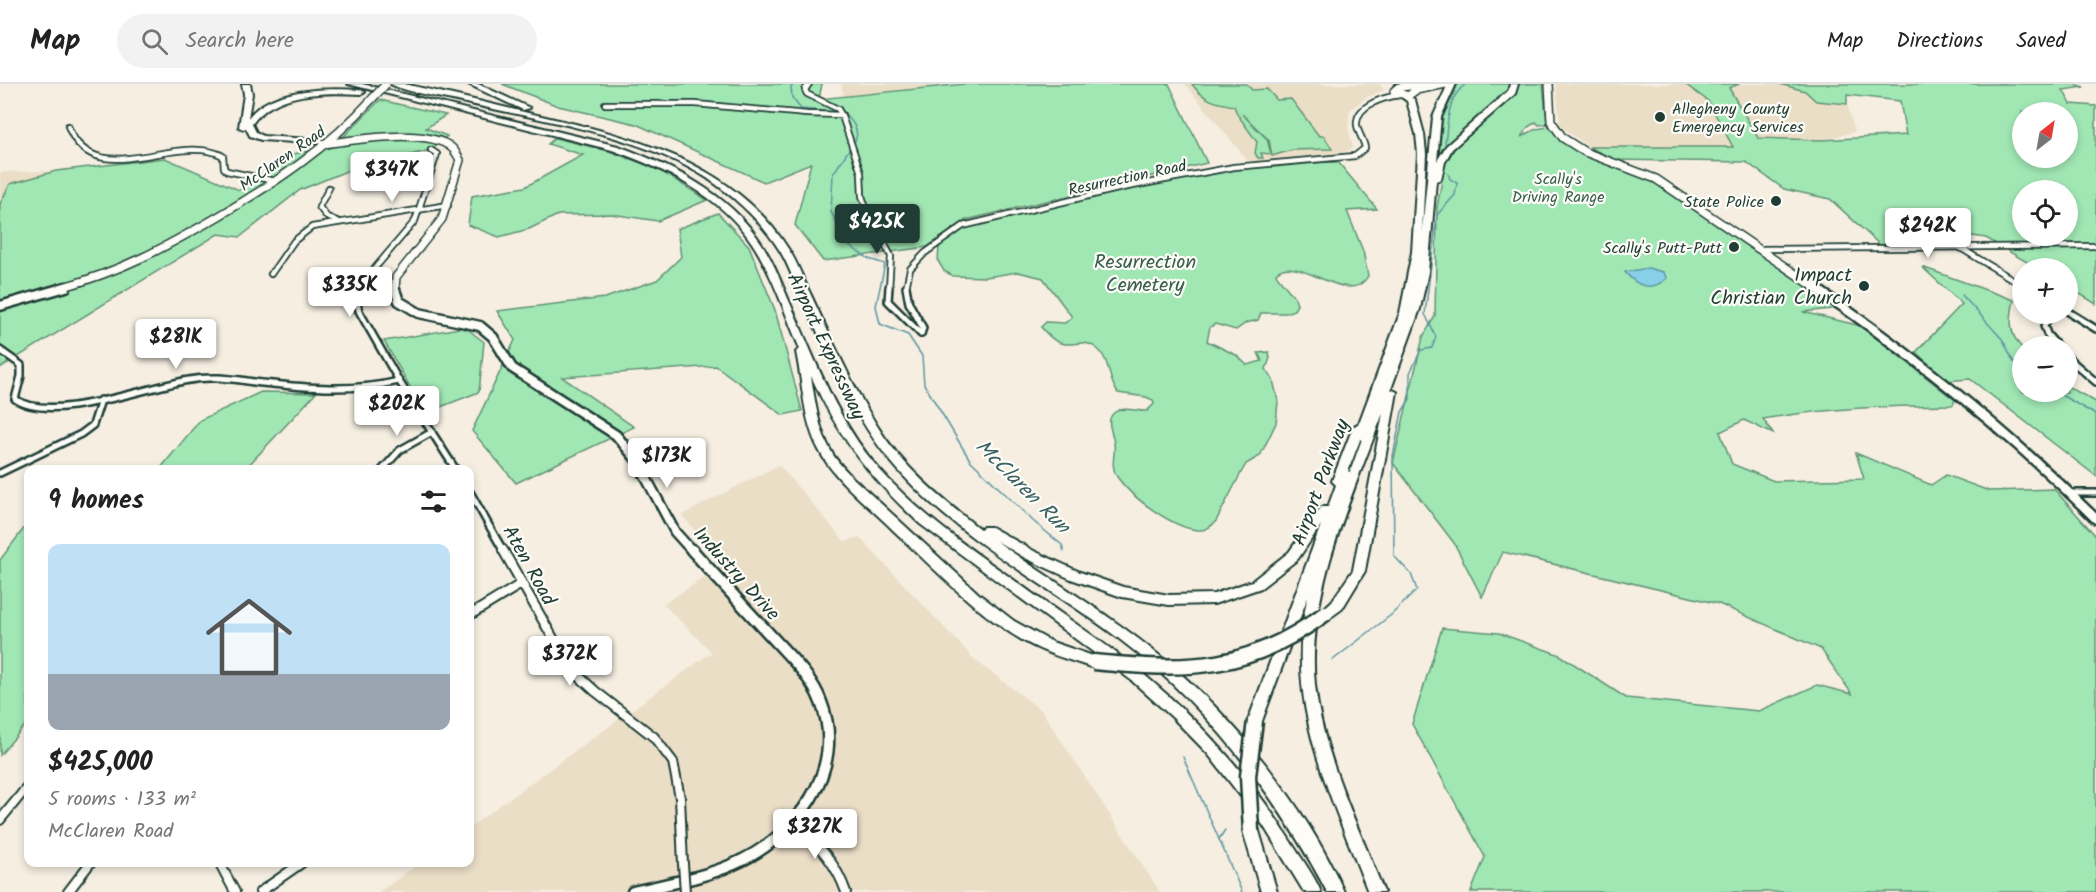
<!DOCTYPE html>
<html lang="en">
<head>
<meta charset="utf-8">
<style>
	:root { --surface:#fff; --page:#f2f2f2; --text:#222; --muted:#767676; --line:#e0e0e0; --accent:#1f3d34 }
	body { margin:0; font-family:Kalam,sans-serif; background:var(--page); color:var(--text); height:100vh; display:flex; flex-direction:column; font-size:22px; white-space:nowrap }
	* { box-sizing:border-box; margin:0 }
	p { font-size:20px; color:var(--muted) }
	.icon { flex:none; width:33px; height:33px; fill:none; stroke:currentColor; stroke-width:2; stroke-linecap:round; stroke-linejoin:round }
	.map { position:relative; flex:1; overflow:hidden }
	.details { position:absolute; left:24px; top:381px; width:450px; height:402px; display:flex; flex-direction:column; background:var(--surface); border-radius:12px; box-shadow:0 3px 9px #0003 }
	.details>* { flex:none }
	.needle { width:39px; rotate:31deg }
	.fabs { position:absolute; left:2012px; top:18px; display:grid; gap:12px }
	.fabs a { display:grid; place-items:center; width:66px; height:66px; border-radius:50%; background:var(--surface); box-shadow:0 3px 9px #0003; font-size:30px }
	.price { position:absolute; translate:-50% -51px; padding:0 14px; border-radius:6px; background:#fff; color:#222; font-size:20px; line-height:39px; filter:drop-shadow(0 2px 3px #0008) }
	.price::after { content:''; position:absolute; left:50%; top:36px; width:18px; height:14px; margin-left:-9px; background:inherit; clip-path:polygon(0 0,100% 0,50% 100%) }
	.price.selected { background:var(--accent); color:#fff }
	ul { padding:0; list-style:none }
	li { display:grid; align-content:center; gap:12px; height:318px; padding:0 24px }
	li span { display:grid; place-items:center; height:186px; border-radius:12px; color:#555 }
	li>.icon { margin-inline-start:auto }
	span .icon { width:108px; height:108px; fill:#fffc; stroke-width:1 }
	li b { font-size:26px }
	h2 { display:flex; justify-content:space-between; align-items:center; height:72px; padding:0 24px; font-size:26px }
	header { display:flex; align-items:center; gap:36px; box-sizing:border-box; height:84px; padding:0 30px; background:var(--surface); border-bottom:2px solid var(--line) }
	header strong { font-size:28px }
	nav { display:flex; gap:33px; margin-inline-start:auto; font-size:21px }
	.search { width:420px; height:54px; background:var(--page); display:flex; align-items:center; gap:15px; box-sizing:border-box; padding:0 21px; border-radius:33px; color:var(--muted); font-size:22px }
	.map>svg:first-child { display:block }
</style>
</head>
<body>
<header>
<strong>Map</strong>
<div class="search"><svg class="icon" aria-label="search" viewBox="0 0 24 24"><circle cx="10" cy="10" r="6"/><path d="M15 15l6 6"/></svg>Search here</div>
<nav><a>Map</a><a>Directions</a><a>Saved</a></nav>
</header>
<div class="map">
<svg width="2096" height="808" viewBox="0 0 2096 808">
	<rect width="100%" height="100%" fill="#f5eee1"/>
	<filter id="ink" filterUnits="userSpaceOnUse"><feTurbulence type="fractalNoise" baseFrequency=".0167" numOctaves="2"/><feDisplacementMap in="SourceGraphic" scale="12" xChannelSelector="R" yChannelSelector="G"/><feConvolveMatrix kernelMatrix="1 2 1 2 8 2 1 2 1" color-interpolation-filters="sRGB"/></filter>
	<g filter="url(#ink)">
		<g fill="#ebdec7">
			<path d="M841 0H954L844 12Z"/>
			<path d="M1185 0H1380L1384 6 1365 14 1350 26 1348 43 1353 64 1340 70 1257 77 1247 76Z"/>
			<path d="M1556 0H1685L1708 17 1733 63H1589L1560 42Z"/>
			<path d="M1739 0H1780L1805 7 1816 17 1847 20 1855 48 1822 56 1758 54 1729 3Z"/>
			<path d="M56 87 10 100 0 120V88Z"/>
			<path d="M779 381 845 458 859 453 975 576 1042 627 1160 808H379L420 779 470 778V743L712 568 663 520 723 482 682 431Z"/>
		</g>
		<g fill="#a1e7b4" stroke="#609274" stroke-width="1.5" fill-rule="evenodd">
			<path d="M502 0H822L819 15 965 0H1169L1207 79 966 136 927 163 823 177 795 141 811 79 764 98 636 40 558 22Z"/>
			<path d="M1192 0H1247L1252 6 1267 5 1277 16 1291 15 1319 52H1324L1332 65 1292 66 1272 72 1269 56 1242 30 1267 55 1271 70 1261 69 1263 74H1258L1255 69 1257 58 1237 30 1234 22C1216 19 1203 16 1192 0Z"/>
			<path d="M1458 0H1509L1510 4 1438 78 1443 33Z"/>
			<path d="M1518 0H1543L1547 40 1539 41 1536 38 1528 43 1521 53 1536 45 1549 43 1573 65 1664 101 1842 224 1803 228 1861 242 1955 316 1953 321C1889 322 1826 324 1763 335L1773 350 1744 336 1720 348 1732 380 1774 397 1864 395 1856 369 1931 401 1946 391 1989 407 2054 405 2096 452V808H1471L1485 773 1412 640 1442 544 1499 549 1560 571 1626 614 1759 627 1817 601 1852 610 1821 565 1719 520 1503 468 1482 513 1454 459 1393 379 1423 253 1435 232 1437 123 1445 80 1456 62 1516 7Z"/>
			<path d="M1685 0H1739L1729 4 1758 54 1822 56 1906 51 1900 17 1847 11V20L1816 17 1805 7 1780 0H2074L2084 3 2063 6 2071 20 2096 22V220L2067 202V184H2037L1986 154 1946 148 1911 150 1922 162 1880 161 1830 115 1784 105 1746 78 1615 76 1589 63H1733L1708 17ZM2022 28H2067V74H2022ZM2022 106H2067V152H2022Z"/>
			<path d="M380 16 446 31 426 44 447 52 431 66 349 86 300 106 240 153 218 150 0 284V120L10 100 56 87 165 74 239 106 293 70 333 63Z"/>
			<path d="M555 54 609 67 660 86 707 116 658 137 611 130 558 131 529 145 499 153 468 141 472 112 525 103 583 71 548 60Z"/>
			<path d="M1338 78 1377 125 1347 127 1363 167 1368 192C1349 226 1298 168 1276 189L1277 192 1295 214 1297 221 1294 226 1286 229H1261L1258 236 1246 239 1236 246 1215 240 1210 243 1207 257 1236 271 1247 281 1262 277 1258 269 1269 268 1270 274 1266 285 1273 296 1278 317 1276 339 1260 372 1246 380 1242 387 1216 437C1212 442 1207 446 1200 446 1175 446 1129 412 1116 391 1110 380 1116 369 1114 359 1113 349 1104 336 1115 328 1124 322 1138 328 1147 327L1154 320 1153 316 1146 313 1118 309C1107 295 1111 274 1095 263 1076 250 1066 275 1041 243L1046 238 1065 239 1072 233 1043 194 1018 188 986 193 953 192 944 187 938 177 939 163 961 146 985 137 1148 101 1227 86 1293 79Z"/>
			<path d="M718 129 749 162 775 226 802 327 783 331 716 282 562 293 634 343 516 399 472 347 515 256 497 227 605 214 657 196 681 173 677 145Z"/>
			<path d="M1922 183 2014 216C2010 234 2008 249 2022 264V308H2067V302L2096 318V392L1970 295 1945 297 1916 268 1962 220Z"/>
			<path d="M465 243 484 258 479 308 425 329 384 257Z"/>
			<path d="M261 308 316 309 245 385H160L200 336Z"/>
			<path d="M28 439V638L0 671V476Z"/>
		</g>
		<path fill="#87d0e8" stroke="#5d95a0" stroke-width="1.5" d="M1648 184 1663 188 1667 194C1652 208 1637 203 1625 188Z"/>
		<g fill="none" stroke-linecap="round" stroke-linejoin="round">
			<g stroke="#5d95a0" stroke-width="1.5">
				<path d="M795 0 791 3 792 14 801 25 837 28"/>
				<path d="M844 29C853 38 861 47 854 59"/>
				<path d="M1445 59C1448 38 1447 13 1466 0"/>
				<path d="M850 64 833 90 831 128 848 161 869 175 885 180 876 222 880 240 908 251 922 272 924 300 970 376 1033 437 1062 461 1064 467"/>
				<path d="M1962 211 2003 256 2013 277 2022 285"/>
				<path d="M2056 308 2096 331"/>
				<path d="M1333 576 1391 531 1417 506 1411 490 1394 472 1393 372 1402 328 1410 315V289L1421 266 1432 264 1436 253 1425 230 1437 131 1455 111 1457 99 1450 95 1448 89"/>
				<path d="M1183 673 1242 808"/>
				<path d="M1219 755 1225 746"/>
			</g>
			<defs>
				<g id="street-far2">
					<path d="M809 0 805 6 807 10 838 25 842 32 861 89 862 112 867 127 891 172 889 204"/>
					<path d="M605 20H695L807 30 842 31"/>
					<path d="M68 42C93 110 176 47 223 72L224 84 227 87 275 97"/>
					<path d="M329 104 319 123 327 133 339 138"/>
					<path d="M1959 163 2022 201"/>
					<path d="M1760 165 2096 162"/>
					<path d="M271 190 294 157 312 143 448 121"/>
					<path d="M361 204 364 197 415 137 437 70 431 66"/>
					<path d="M906 204 910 185 925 169 963 142 1122 104 1234 83 1355 72 1365 64C1364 56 1358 49 1357 41 1355 21 1385 13 1400 11"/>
				</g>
				<g id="street-far1">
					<path d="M361 203 356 214 359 227 399 297 456 386"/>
					<path d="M889 203 888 217 921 250"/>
					<path d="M906 203 909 219 923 244 921 250"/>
					<path d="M2067 227 2096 245"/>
					<path d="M2051 230 2044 242 2047 250 2057 262"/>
					<path d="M0 266 21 281V292L15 315C51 340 146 303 189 296 213 291 238 296 262 299 308 304 353 308 399 297"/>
					<path d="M2067 273 2096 298"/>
					<path d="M382 386 400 366 432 348"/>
					<path d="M0 389 81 350 93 341 101 316"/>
					<path d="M470 408 504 468"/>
					<path d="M2070 409H2096"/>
				</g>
				<g id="street">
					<path d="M503 466 570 584 595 607 654 653 673 678 680 714 683 780"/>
					<path d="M470 531 521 500"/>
					<path d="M0 736 28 702"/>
					<path d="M793 740C818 758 836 779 846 808"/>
					<path d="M219 778 235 808"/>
					<path d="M68 808 91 778"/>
					<path d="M260 808 303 778"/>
				</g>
				<g id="secondary-far2">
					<path d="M1433 0 1399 3 1394 7 1408 12 1416 6 1446 0"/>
					<path d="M1549 0 1551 37 1563 54 1585 68 1656 95 1816 204"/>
					<path d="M323 60C353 56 428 43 452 64 455 67 458 72 460 76L442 135 396 193 395 204"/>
					<path d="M60 204C122 187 164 164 219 132 275 99 328 64 372 15"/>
				</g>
				<g id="secondary-far1">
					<path d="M394 203 399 217 419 229 480 242 493 253 512 284 616 351 636 375 675 448 693 468"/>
					<path d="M1814 203C1915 272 2010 349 2096 435"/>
					<path d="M0 222 66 203"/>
				</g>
				<path id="secondary" d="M633 808C667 800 702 794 734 780 795 754 848 686 821 618 812 593 790 573 772 553 745 524 718 495 692 466"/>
				<g id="highway">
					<path d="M242 0H250L252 10 248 34C270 3 328 4 361 6L365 8 361 10C325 8 275 7 252 40L256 48 263 52 325 56H328V60L261 56 250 52 246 44 243 45 239 43 244 10Z"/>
					<path d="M348 0H362L618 62C672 82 727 108 760 157 773 176 781 198 790 219 816 277 837 338 880 386 920 431 969 464 1018 499 1059 529 1103 557 1142 589 1200 637 1252 694 1291 758 1301 774 1314 791 1321 808H1304L1263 741 1208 670 1173 634 1131 596 920 440C869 392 840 356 811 292 815 317 818 344 831 367 836 377 845 385 852 393L979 510 1014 537 1052 558 1099 574 1101 578 1099 582 1094 584C1069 576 1044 569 1022 556 973 527 934 484 893 446 868 421 835 397 819 366 803 336 803 300 796 268L800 265C785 230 773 191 752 159 720 111 665 85 612 66Z"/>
					<path d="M390 0H404C445 9 487 19 528 29 626 51 732 75 789 166 797 178 802 193 809 207 830 251 850 298 876 340 902 383 942 415 981 446L983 443H991L1034 467 1080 488 1123 503 1169 511 1214 510 1252 497 1289 468 1321 423H1328L1336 401 1332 397 1353 343 1359 339 1400 229 1412 168 1418 70 1416 50 1407 17 1400 12 1407 10 1415 16 1424 50 1426 70 1422 148 1433 33 1448 0H1456L1441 33 1437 77 1446 62 1508 7 1510 0H1518L1515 10 1452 65 1445 78 1441 95 1436 97 1428 188 1420 225 1391 305 1397 308 1365 487 1342 525 1331 533 1326 534 1321 533 1319 529 1332 517 1353 486 1383 329C1352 412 1306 512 1315 601 1323 673 1358 741 1384 808H1368C1331 711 1282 618 1308 512L1262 637 1260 641 1255 643 1250 641 1248 637 1321 441 1298 475 1261 504 1214 520 1169 521 1122 513 1071 495 1025 474 995 456C1050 496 1108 529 1160 572 1232 631 1307 722 1344 808H1327C1275 709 1208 622 1118 554 1041 496 950 451 888 374 849 326 826 264 799 208 793 195 788 180 780 167 762 138 735 113 707 94 638 50 544 37 466 19 442 13 411 10 390 0ZM1362 355 1350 388 1348 387 1360 356Z"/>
					<path d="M468 0H478L530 24 523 26Z"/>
					<path d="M1397 0H1406L1400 6H1394L1393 4Z"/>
					<path d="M1251 740 1257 742 1259 747 1277 808H1261L1243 747 1245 742Z"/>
				</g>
			</defs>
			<use href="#street-far2" stroke="#1f3d34" stroke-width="8"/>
			<use href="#street-far1" stroke="#1f3d34" stroke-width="10"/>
			<use href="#street" stroke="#1f3d34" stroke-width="12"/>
			<use href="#secondary-far2" stroke="#1f3d34" stroke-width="10"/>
			<use href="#secondary-far1" stroke="#1f3d34" stroke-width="13"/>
			<use href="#secondary" stroke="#1f3d34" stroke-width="15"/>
			<use href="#highway" stroke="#1f3d34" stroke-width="4"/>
			<use href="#street-far2" stroke="#fdfcf7" stroke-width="4.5"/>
			<use href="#street-far1" stroke="#fdfcf7" stroke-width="5"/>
			<use href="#street" stroke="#fdfcf7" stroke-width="8"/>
			<use href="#secondary-far2" stroke="#fdfcf7" stroke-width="7"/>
			<use href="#secondary-far1" stroke="#fdfcf7" stroke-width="8"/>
			<use href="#secondary" stroke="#fdfcf7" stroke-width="10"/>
			<use href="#highway" fill="#fdfcf7" fill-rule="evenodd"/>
			<defs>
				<path id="street-bridge" d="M683 780 685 808"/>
				<path id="secondary-bridge" d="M372 15 386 0"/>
				<g id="highway-bridge">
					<path d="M1094 578C1188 587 1248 588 1326 529"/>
					<path d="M1251 747 1248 692 1255 637"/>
				</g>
			</defs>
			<use href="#street-bridge" stroke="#1f3d34" stroke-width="12" stroke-linecap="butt"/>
			<use href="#secondary-bridge" stroke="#1f3d34" stroke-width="10" stroke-linecap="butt"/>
			<use href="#highway-bridge" stroke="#1f3d34" stroke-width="19" stroke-linecap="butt"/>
			<use href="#street-bridge" stroke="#fdfcf7" stroke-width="8"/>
			<use href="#secondary-bridge" stroke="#fdfcf7" stroke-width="7"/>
			<use href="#highway-bridge" stroke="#fdfcf7" stroke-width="14"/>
		</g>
	</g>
	<g fill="#1f3d34" stroke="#fdfcf7" stroke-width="2">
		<circle cx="1660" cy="33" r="6"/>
		<circle cx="1776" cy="117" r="6"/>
		<circle cx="1734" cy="163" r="6"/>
		<circle cx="1864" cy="202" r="6"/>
	</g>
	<g text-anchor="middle" stroke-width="4.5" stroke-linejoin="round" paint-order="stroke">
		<g font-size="16" fill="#1f3d34" stroke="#fdfcf7" text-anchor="end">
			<text x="1672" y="30" text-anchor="start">Allegheny County<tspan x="1672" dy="18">Emergency Services</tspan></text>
			<text x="1764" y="123">State Police</text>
			<text x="1722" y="169">Scally's Putt-Putt</text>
		</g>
		<g font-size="16" fill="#1f3d34" stroke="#fdfcf7">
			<text transform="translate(282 74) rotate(-35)" y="6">McClaren Road</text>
			<text transform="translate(1127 93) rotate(-12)" y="6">Resurrection Road</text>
		</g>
		<g font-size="16" fill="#395f4e" stroke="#fdfcf7">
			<text x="1558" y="100">Scally's<tspan x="1558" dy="18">Driving Range</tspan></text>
		</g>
		<g font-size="20" fill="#395f4e" stroke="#fdfcf7">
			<text x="1145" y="184">Resurrection<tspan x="1145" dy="23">Cemetery</tspan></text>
		</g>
		<g font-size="20" fill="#1f3d34" stroke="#fdfcf7" text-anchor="end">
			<text x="1852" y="197">Impact<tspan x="1852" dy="23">Christian Church</tspan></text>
		</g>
		<g font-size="20" fill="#1f3d34" stroke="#fdfcf7">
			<text transform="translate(827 262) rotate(65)" y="7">Airport Expressway</text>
			<text transform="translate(1320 398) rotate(-70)" y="7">Airport Parkway</text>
			<text transform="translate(530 481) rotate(61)" y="7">Aten Road</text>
			<text transform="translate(737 489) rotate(48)" y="7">Industry Drive</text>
		</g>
		<g font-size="21" font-style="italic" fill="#396261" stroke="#fdfcf7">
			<text transform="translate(1023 402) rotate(45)" y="7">McClaren Run</text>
		</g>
	</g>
</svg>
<div class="fabs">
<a><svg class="needle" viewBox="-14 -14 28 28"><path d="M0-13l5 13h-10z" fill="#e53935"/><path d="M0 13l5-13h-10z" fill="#767676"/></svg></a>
<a><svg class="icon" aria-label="locate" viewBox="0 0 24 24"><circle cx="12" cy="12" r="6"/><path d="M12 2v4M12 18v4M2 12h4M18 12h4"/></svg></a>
<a>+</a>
<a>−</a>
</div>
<b class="price" style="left:392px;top:119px">$347K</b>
<b class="price selected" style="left:877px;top:171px">$425K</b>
<b class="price" style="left:1928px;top:175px">$242K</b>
<b class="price" style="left:350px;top:234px">$335K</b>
<b class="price" style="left:176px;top:286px">$281K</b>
<b class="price" style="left:397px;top:353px">$202K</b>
<b class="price" style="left:667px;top:405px">$173K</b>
<b class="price" style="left:570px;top:603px">$372K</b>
<b class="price" style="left:815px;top:776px">$327K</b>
<section class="details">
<h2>9 homes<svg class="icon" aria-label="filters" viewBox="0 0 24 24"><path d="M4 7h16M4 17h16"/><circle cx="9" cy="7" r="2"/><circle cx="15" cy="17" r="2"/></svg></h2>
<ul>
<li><span style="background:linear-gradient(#bfe0f5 70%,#9aa5b1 0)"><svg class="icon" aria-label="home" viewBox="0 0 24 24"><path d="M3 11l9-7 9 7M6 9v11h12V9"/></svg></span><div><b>$425,000</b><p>5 rooms · 133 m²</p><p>McClaren Road</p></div></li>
</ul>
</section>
</div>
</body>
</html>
